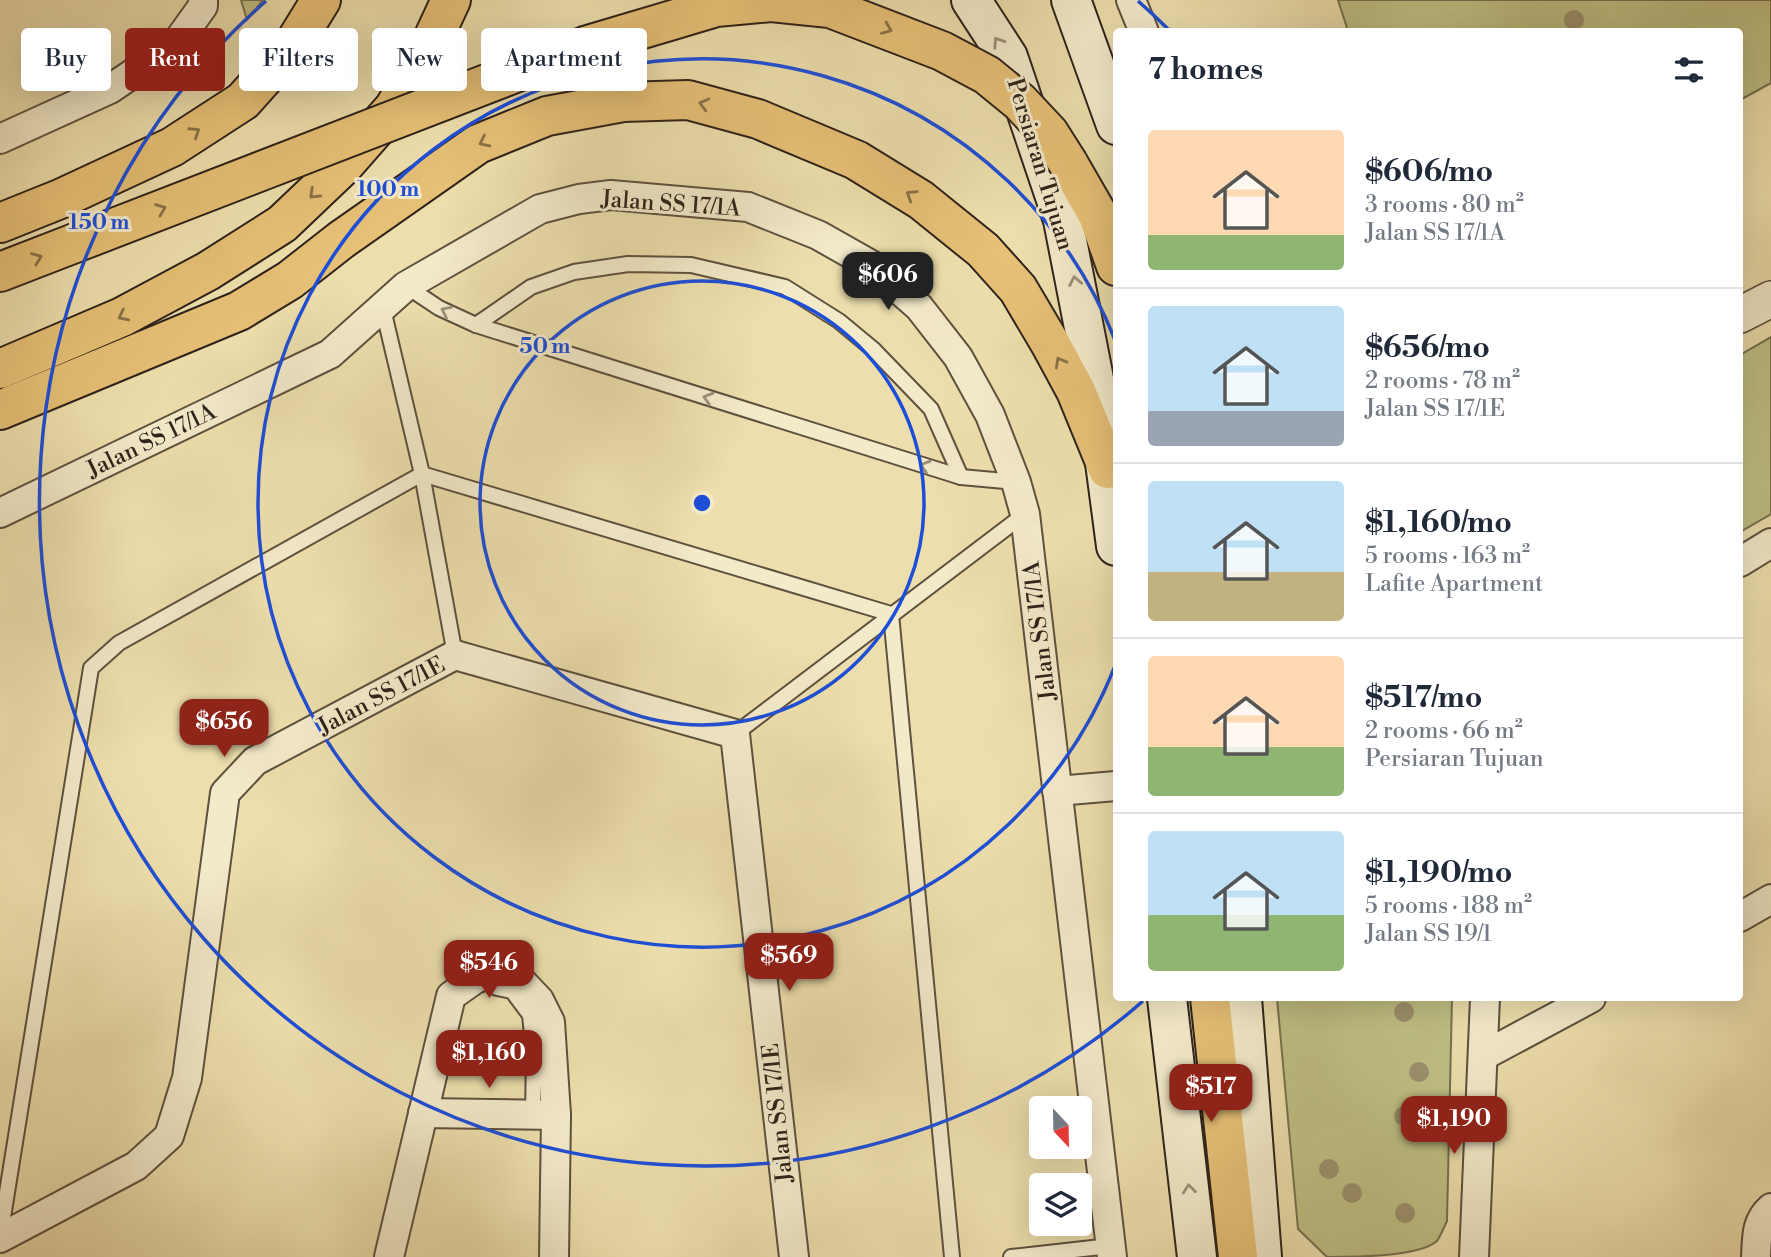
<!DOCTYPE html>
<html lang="en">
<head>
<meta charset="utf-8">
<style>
	:root { --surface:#fff; --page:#f6f6f7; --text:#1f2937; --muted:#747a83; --line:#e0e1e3; --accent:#8f2418 }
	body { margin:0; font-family:"Libre Bodoni",serif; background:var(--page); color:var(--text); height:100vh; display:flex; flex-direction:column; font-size:26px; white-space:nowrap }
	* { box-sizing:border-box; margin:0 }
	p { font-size:23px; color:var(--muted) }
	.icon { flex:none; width:38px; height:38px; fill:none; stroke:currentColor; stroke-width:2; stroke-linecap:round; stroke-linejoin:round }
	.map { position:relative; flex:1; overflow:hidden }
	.drawer { position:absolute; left:1113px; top:28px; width:630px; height:973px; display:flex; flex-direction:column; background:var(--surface); border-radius:7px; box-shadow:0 7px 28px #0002 }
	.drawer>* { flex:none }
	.top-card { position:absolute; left:21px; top:28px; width:665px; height:63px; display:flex; gap:14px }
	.needle { width:46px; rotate:158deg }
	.fabs { position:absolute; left:1029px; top:1096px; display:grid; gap:14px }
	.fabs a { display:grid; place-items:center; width:63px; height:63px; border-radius:7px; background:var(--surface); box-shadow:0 7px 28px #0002; font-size:35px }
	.price { position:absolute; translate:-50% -60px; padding:0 16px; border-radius:14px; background:var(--accent); color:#fff; font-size:23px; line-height:46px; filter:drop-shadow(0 2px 4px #0008) }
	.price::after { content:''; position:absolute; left:50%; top:42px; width:21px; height:16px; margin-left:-10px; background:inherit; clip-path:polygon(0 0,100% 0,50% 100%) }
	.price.on { background:#222; color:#fff }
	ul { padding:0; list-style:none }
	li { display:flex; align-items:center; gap:21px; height:175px; padding:0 35px }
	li+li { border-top:2px solid var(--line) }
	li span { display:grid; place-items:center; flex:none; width:196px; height:140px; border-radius:7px; color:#555 }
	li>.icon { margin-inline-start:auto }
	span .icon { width:84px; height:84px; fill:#fffc; stroke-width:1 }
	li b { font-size:30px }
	h2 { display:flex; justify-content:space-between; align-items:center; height:84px; padding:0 35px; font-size:30px }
	.pill { padding:0 24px; border-radius:7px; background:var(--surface); box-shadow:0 7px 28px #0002; font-size:24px; line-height:63px }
	.pill.on { background:var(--accent); color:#fff }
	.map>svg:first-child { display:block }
</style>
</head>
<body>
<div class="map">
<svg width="1771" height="1257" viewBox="0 0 1771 1257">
	<rect width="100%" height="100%" fill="#eddfad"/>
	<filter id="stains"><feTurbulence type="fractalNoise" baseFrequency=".00286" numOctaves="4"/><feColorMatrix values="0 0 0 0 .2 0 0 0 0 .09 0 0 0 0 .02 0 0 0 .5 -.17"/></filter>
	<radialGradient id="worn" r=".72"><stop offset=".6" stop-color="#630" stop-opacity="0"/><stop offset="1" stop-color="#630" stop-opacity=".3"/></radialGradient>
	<g fill="#bfc085" stroke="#767150" stroke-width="2">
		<path d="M241 0H263L247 20Z"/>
		<path d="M1338 0H1771V83L1740 100V32L1348 31Z"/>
		<path d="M1771 337V514L1740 532V355Z"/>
		<path d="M1277 998H1452L1447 1221C1444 1227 1441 1235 1437 1241 1419 1257 1354 1257 1327 1257L1298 1229Z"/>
	</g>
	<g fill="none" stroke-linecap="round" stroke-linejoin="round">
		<defs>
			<g id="service">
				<path d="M406 286 439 308 476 325 961 477 1016 482"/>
				<path d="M383 309 422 474 455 655"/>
				<path d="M476 325 531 287 574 272 628 264 691 265 785 287 839 321 874 350 931 409 961 477"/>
				<path d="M735 734 1025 514"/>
				<path d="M497 988 512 991 530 1015 534 1054 533 1115"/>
				<path d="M0 1236 91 668 119 643 422 474 891 614 952 1257"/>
				<path d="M1011 1257 1110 1246"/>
			</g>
			<g id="minor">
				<path d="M1131 0 1144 32"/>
				<path d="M0 139 110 89 175 45 203 6V0"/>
				<path d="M0 513 330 354 406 286 540 209 579 199 611 195 748 207 818 235 871 265 919 307 958 357 990 415 1016 482 1025 514 1112 1257"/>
				<path d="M1740 562 1771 543"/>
				<path d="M1057 791 1116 786"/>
				<path d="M1740 917 1771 899"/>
				<path d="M1483 1056 1591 998"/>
				<path d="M423 1113 556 1115"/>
				<path d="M0 1238 136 1166 169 1136 187 1078 225 793 255 761 455 655 735 734 794 1257"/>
				<path d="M389 1257 451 996 475 979 493 972 519 979 539 1000 550 1022 556 1115 554 1257"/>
				<path d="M1474 1257 1485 998"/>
				<path d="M1756 1257C1757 1237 1756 1221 1771 1208"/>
			</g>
			<path id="tertiary" d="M1740 315 1771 299"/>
			<g id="secondary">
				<path d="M971 0 1008 57 1063 220 1094 379 1116 546"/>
				<path d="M1071 0 1116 125"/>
				<path d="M1167 998 1197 1257"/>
				<path d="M1242 998 1262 1257"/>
			</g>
			<g id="motorway">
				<path d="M1068 163 1098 215 1116 266"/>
				<path d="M0 223 60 199 172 147 243 101 294 44 321 0"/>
				<path d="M0 272 75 243"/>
				<path d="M0 369 122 317 208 271 282 224 344 165 394 108 424 58 451 0"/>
				<path d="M0 410 239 311 290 280 341 240 478 144 547 116 623 102 688 100 758 119 856 160 921 200 983 250 1018 289 1050 343 1076 391 1108 469"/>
				<path d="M1210 998 1238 1257"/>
			</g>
		</defs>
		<use href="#service" stroke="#5e513f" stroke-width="18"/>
		<use href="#minor" stroke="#5e513f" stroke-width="32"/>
		<use href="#tertiary" stroke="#5e513f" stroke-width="38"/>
		<use href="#secondary" stroke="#2e221a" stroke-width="42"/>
		<use href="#motorway" stroke="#2e221a" stroke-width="42"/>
		<use href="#service" stroke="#f3eaca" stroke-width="14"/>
		<use href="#minor" stroke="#f3eaca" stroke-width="28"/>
		<use href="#tertiary" stroke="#f3eaca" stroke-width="35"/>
		<use href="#secondary" stroke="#f3eaca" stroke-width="38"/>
		<use href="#motorway" stroke="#e6c076" stroke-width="38"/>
		<defs>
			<path id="motorway-bridge" d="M75 243 585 46 716 7 771 2 830 8 942 51 987 75 1020 102 1049 133 1068 163"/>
		</defs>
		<use href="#motorway-bridge" stroke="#2e221a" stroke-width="42" stroke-linecap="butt"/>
		<use href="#motorway-bridge" stroke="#e6c076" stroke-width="38"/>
	</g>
	<g fill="#9c916e">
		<circle cx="1574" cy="20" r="10"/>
		<circle cx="1404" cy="1012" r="10"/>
		<circle cx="1419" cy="1072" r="10"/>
		<circle cx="1404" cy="1116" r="10"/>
		<circle cx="1329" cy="1169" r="10"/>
		<circle cx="1352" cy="1193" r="10"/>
		<circle cx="1405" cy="1213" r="10"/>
	</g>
	<defs><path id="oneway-chevron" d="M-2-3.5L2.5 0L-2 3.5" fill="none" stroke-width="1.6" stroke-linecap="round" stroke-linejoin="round" transform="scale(1.75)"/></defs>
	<g stroke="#8a7148">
		<use href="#oneway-chevron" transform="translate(887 29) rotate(22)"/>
		<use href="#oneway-chevron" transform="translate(704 104) rotate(-165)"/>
		<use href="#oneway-chevron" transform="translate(195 132) rotate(-33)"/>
		<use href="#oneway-chevron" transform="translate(484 142) rotate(154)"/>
		<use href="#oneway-chevron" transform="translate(314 194) rotate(136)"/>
		<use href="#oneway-chevron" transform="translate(911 195) rotate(-148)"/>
		<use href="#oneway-chevron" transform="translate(161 209) rotate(-21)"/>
		<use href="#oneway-chevron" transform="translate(37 258) rotate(-21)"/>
		<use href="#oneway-chevron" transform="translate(123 316) rotate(154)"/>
		<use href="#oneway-chevron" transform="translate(1060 362) rotate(-119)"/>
	</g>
	<g stroke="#9a907b">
		<use href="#oneway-chevron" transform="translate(998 42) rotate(-123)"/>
		<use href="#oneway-chevron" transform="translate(1075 281) rotate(-101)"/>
		<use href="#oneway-chevron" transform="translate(446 311) rotate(-154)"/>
		<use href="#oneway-chevron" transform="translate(708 398) rotate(-163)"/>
		<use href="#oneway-chevron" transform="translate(925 466) rotate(-163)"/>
		<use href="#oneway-chevron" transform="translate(1189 1189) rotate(-96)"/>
	</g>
	<g fill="none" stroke="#1d4ed8" stroke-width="3.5">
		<circle cx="702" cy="503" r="222"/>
		<path d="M1115 666A444 444 0 1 1 1115 340"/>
		<path d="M1143 1001A665 665 0 1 1 266 1M1138 1A665 665 0 0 1 1168 29"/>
	</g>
	<g text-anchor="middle" stroke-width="6" stroke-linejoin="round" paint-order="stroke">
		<g font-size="23" fill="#2e221a" stroke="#f3eaca">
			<text transform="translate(1041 164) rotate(73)" y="8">Persiaran Tujuan</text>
			<text transform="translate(671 203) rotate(4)" y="8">Jalan SS 17/1A</text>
			<text transform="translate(151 440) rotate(-26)" y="8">Jalan SS 17/1A</text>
			<text transform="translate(1039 631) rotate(-97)" y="8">Jalan SS 17/1A</text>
			<text transform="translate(381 695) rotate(-28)" y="8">Jalan SS 17/1E</text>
			<text transform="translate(777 1113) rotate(-96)" y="8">Jalan SS 17/1E</text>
		</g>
	</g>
	<circle cx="702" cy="503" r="10" fill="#1d4ed8" stroke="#f3eaca" stroke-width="3.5"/>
	<g font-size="21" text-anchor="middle" font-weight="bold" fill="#1d4ed8" stroke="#f3eaca" stroke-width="6" stroke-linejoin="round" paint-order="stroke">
		<text x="388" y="196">100 m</text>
		<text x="99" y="229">150 m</text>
		<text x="545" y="353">50 m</text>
	</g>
	<rect width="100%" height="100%" filter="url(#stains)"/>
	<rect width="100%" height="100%" fill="url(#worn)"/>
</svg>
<div class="fabs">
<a><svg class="needle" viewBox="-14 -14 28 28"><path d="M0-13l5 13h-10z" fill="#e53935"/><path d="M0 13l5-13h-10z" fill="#747a83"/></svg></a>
<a><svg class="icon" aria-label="layers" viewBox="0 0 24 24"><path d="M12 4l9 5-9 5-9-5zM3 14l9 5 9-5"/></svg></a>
</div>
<b class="price on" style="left:888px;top:312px">$606</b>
<b class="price" style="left:224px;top:759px">$656</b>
<b class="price" style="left:789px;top:993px">$569</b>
<b class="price" style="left:489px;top:1000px">$546</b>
<b class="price" style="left:489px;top:1090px">$1,160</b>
<b class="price" style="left:1211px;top:1124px">$517</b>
<b class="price" style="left:1454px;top:1156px">$1,190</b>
<div class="top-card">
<a class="pill">Buy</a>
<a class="pill on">Rent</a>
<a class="pill">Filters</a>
<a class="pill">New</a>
<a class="pill">Apartment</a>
</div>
<section class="drawer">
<h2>7 homes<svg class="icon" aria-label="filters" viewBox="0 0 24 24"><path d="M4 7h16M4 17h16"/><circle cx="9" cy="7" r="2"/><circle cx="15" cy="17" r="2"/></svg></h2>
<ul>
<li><span style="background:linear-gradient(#ffd9b3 75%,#8fb573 0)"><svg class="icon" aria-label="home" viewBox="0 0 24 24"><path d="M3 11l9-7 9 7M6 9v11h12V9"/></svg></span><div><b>$606/mo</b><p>3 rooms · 80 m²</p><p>Jalan SS 17/1A</p></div></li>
<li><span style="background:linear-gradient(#bfe0f5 75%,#9aa5b1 0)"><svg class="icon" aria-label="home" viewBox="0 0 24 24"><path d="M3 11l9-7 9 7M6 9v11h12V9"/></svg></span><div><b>$656/mo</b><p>2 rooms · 78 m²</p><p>Jalan SS 17/1E</p></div></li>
<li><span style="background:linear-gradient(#bfe0f5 65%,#c2b280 0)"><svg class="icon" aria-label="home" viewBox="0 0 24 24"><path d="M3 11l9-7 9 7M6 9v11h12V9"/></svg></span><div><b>$1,160/mo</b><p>5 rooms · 163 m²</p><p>Lafite Apartment</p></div></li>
<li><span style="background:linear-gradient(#ffd9b3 65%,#8fb573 0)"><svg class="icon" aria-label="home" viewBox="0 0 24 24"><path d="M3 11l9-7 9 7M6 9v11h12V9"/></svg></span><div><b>$517/mo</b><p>2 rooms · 66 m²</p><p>Persiaran Tujuan</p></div></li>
<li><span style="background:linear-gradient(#bfe0f5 60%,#8fb573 0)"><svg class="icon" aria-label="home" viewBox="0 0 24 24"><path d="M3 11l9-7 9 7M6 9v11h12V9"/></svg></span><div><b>$1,190/mo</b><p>5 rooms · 188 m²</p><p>Jalan SS 19/1</p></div></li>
</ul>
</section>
</div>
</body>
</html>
